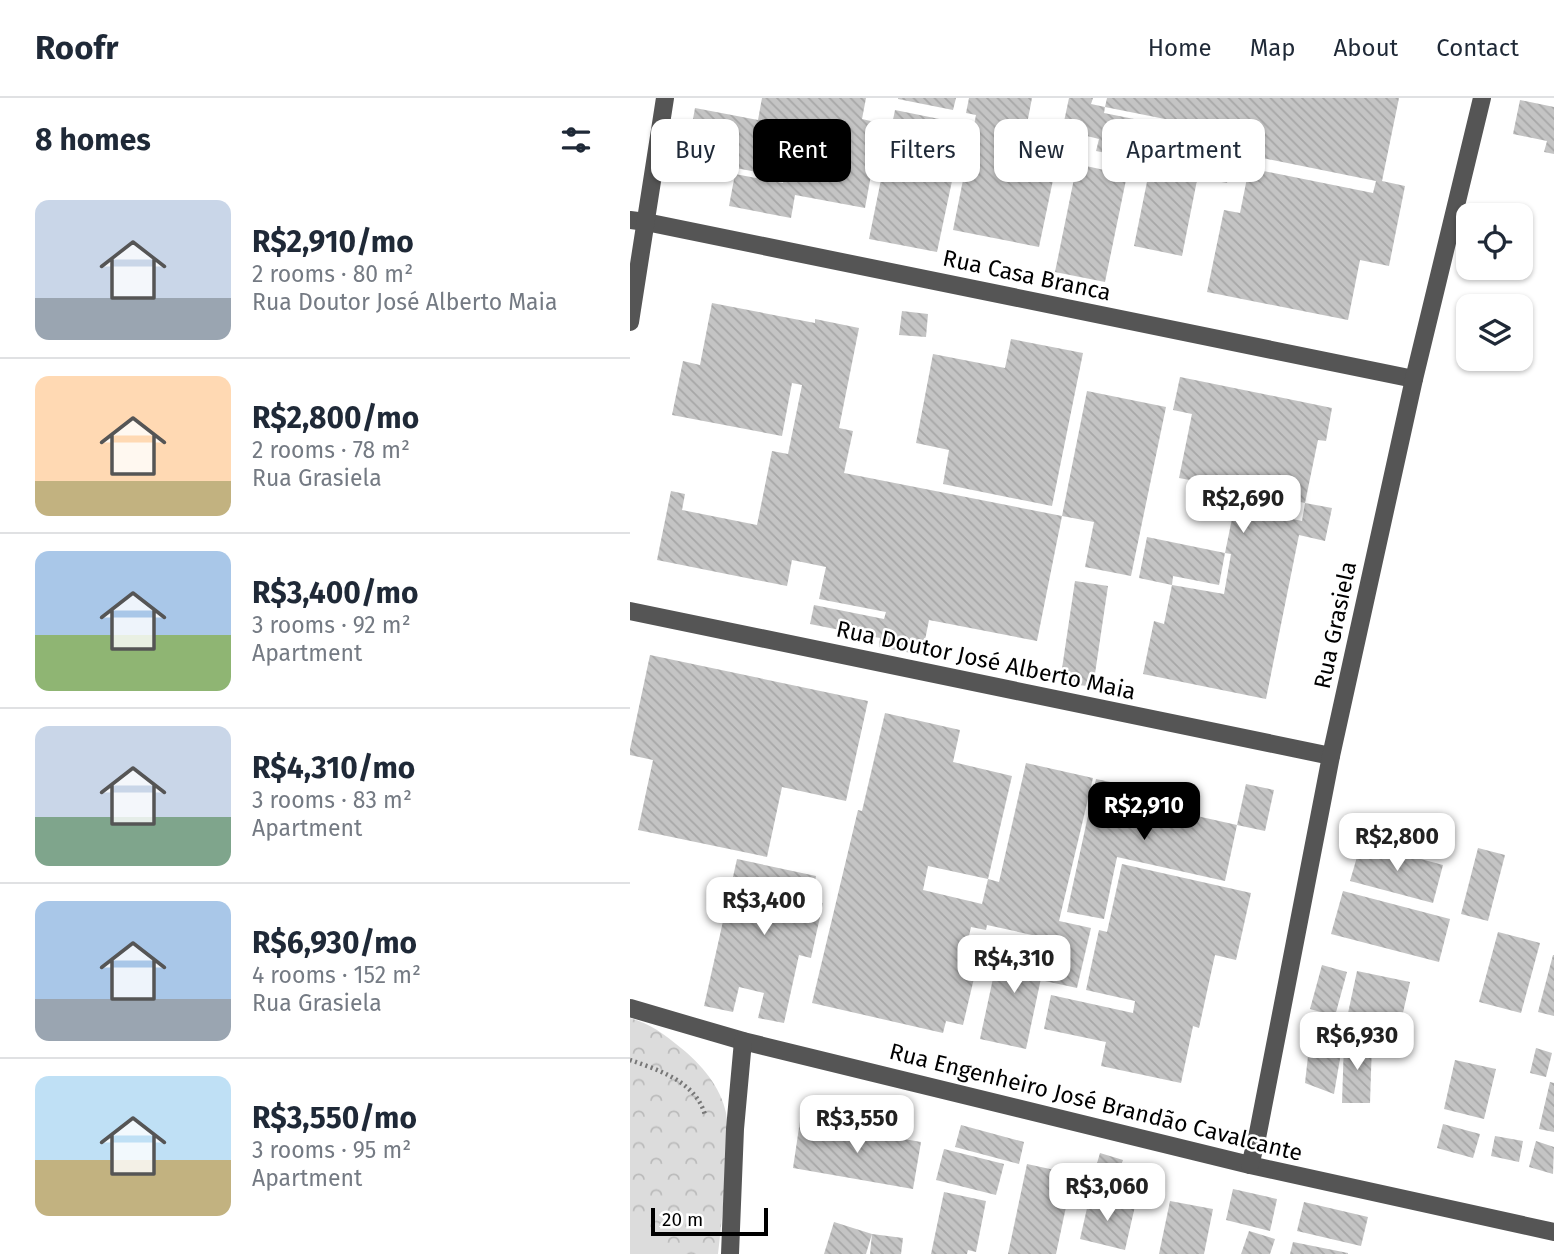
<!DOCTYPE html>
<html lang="en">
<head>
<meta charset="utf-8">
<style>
	:root { --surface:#fff; --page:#f6f6f7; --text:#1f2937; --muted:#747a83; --line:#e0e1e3; --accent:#000 }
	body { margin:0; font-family:"Fira Sans",sans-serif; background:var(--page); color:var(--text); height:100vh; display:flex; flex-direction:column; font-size:26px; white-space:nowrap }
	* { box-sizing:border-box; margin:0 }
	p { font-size:23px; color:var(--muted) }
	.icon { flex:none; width:38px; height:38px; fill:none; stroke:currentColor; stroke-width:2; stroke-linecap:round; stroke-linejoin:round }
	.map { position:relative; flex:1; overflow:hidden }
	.side { display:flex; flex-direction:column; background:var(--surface); width:630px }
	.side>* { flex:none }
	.banner { position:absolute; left:21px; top:21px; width:665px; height:63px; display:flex; gap:14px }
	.fabs { position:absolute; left:826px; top:105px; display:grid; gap:14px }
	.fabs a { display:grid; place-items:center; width:77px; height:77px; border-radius:14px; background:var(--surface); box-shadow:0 2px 5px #0004; font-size:35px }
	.scale { position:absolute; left:21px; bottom:18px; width:117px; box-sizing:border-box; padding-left:7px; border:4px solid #000; border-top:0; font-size:19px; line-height:24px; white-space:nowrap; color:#000; -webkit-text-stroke:5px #fff; paint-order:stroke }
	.price { position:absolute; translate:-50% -60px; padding:0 16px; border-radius:14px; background:#fff; color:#222; font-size:23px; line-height:46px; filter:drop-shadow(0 2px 4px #0008) }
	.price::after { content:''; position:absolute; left:50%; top:42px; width:21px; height:16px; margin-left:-10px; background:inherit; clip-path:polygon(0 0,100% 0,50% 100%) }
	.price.active { background:var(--accent); color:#fff }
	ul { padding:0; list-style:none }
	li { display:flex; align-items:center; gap:21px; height:175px; padding:0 35px }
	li+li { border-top:2px solid var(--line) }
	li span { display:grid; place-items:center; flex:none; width:196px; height:140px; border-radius:14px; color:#555 }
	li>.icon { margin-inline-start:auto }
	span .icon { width:84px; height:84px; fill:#fffc; stroke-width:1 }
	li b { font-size:30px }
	h2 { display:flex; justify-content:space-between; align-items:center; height:84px; padding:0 35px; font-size:30px }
	.chip { padding:0 24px; border-radius:14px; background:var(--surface); box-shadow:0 2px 5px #0004; font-size:24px; line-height:63px }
	.chip.active { background:var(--accent); color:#fff }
	header { display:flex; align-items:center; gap:42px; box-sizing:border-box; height:98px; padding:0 35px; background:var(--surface); border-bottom:2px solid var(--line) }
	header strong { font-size:33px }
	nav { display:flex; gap:38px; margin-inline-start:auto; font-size:24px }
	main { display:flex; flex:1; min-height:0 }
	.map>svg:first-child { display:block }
</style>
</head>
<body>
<header>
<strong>Roofr</strong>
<nav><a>Home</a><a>Map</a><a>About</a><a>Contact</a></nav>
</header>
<main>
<section class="side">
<h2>8 homes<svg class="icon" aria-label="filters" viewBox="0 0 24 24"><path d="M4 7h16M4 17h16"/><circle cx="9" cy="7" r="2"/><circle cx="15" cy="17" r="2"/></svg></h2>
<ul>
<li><span style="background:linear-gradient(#c9d6e8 70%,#9aa5b1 0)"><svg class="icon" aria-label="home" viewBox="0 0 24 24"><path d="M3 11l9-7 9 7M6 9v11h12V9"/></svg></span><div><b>R$2,910/mo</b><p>2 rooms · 80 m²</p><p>Rua Doutor José Alberto Maia</p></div></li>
<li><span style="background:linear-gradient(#ffd9b3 75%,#c2b280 0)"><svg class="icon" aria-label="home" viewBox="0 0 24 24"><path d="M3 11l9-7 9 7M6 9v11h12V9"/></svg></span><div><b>R$2,800/mo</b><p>2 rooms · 78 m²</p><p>Rua Grasiela</p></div></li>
<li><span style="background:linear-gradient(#a9c7e8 60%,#8fb573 0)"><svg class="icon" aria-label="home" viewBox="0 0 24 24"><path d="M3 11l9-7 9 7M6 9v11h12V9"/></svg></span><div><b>R$3,400/mo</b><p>3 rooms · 92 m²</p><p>Apartment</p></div></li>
<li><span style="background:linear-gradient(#c9d6e8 65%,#7fa58c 0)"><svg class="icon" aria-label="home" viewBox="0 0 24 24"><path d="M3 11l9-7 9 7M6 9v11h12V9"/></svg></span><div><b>R$4,310/mo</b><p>3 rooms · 83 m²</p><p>Apartment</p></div></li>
<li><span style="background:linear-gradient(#a9c7e8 70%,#9aa5b1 0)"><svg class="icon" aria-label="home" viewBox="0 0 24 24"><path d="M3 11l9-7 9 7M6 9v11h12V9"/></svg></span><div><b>R$6,930/mo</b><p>4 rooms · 152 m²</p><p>Rua Grasiela</p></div></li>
<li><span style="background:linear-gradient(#bfe0f5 60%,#c2b280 0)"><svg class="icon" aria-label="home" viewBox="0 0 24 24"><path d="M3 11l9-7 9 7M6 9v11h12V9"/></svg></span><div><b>R$3,550/mo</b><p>3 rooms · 95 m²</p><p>Apartment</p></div></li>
</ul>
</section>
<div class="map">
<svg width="924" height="1156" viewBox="0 0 924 1156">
	<defs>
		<pattern id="park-crowns" width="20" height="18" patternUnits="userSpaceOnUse" patternTransform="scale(1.75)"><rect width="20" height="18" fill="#dcdcdc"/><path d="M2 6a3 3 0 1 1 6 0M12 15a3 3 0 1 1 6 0" fill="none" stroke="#bbb"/></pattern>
		<pattern id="building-back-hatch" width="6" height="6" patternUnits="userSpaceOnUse" patternTransform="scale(1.75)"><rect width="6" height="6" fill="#c4c4c4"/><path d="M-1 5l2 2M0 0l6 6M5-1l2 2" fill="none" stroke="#a7a7a7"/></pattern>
	</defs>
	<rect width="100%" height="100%" fill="#fff"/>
	<path fill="url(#park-crowns)" d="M0 920C21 926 34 936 51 950 71 966 91 989 96 1015 100 1035 98 1055 96 1075 94 1102 91 1129 88 1156H0Z"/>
	<path fill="#dcdcdc" d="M0 1122 45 1156H0Z"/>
	<g fill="url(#building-back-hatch)" fill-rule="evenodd">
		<path d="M132 0H236L232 21 245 24 241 43 247 44 235 110 165 97 161 120 99 108 105 76 153 85 154 79 89 67 92 50 59 43 65 10 128 22Z"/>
		<path d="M268 0H326L323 12 268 1Z"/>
		<path d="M339 0H402L397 26 432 33 439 0H463L461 6 475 9 474 15 529 26 524 52 534 54 540 22 475 9 477 0H769L752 83 775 88 759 168 730 162 718 222 577 194 594 112 610 115 619 70 743 95 746 83 603 54 597 85 575 81 578 63 571 62 552 158 504 148 521 64 466 53 469 41 453 37 450 50 440 48 436 64 427 63 409 149 323 132 346 17 336 15Z"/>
		<path d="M890 2 924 9V56L914 54 917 43 883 36Z"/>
		<path d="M265 12 334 26 307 154 239 141Z"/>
		<path d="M447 66 497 77 475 184 425 174Z"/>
		<path d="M82 205 185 225V221L229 230 209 330 223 333 214 375 432 418 457 293 536 309 501 478 455 469 464 424 432 418 407 543 299 522 292 557 249 549 250 540 180 526 184 507 254 521 256 514 189 501 196 469 162 462 157 488 27 462 41 393 55 396 52 412 127 427 142 353 158 356 172 287 162 285 152 338 42 317 53 263 70 267Z"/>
		<path d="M272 213 298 216 296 239 269 237Z"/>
		<path d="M381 241 453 255 422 408 313 386 319 352 286 345 303 256 375 270Z"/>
		<path d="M550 279 702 310 696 343 688 342 675 405 702 410 695 443 669 437 636 601 513 576 524 523 534 526 542 487 594 496 601 456 595 455 608 391 549 380 562 316 543 312ZM638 397 675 405 672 423 634 415Z"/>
		<path d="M517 439 595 455 589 487 543 478 542 487 509 480Z"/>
		<path d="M445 483 478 488 463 589 430 584Z"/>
		<path d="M20 557 238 603 216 703 152 689 137 759 8 732 23 662 0 657V651Z"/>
		<path d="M255 615 330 632 323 664 382 678 358 781 369 784 396 665 463 680 429 823 461 830 447 890 415 883 425 842 357 827 356 832 341 829 331 873 345 876 333 927 316 923 313 935 182 905 228 712 232 713ZM298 768 358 781 352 806 293 792Z"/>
		<path d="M466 681 552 699 549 714 607 727 595 783 487 759 474 821 437 814Z"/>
		<path d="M616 686 644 692 635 733 607 727Z"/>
		<path d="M731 745 813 767 803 805 720 783Z"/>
		<path d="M848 750 875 757 858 823 831 816Z"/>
		<path d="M107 761 186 778 181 803 193 805 181 860 169 857 154 925 128 920 134 895 109 889 103 914 74 908Z"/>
		<path d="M492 766 621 795 606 862 585 857 569 930 563 928 551 985 471 968 476 944 414 931 421 897 503 915 505 903 456 892 469 832 477 834Z"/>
		<path d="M713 793 820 821 809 864 701 836Z"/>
		<path d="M868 834 910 845 891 915 849 904Z"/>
		<path d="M371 843 417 852 396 951 350 941Z"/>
		<path d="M923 857H924V918L908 914Z"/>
		<path d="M692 867 717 874 705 918 680 911Z"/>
		<path d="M727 873 780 884 769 932 717 920Z"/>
		<path d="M680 940 712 949 704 996 675 985Z"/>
		<path d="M714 944H742L740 1005H712Z"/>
		<path d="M906 950 922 955 916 979 900 975Z"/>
		<path d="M825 962 866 971 854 1021 814 1011Z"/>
		<path d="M920 984 924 985V1034L909 1031Z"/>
		<path d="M170 1023 291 1044 283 1091 163 1070Z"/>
		<path d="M813 1026 850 1036 843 1060 807 1050Z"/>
		<path d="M331 1027 394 1044 389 1066 325 1049Z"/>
		<path d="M865 1038 893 1043 889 1064 861 1058Z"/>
		<path d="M906 1043 924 1049 923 1076 899 1069Z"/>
		<path d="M314 1051 374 1066 366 1097 306 1082Z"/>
		<path d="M470 1055 493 1062 489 1073 517 1082 510 1101 461 1086Z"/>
		<path d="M397 1066 443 1076 426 1156H378Z"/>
		<path d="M603 1091 647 1101 640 1133 596 1122Z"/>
		<path d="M314 1094 356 1103 346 1154 338 1152 337 1156H301Z"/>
		<path d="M460 1097 505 1108 495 1152 450 1141Z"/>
		<path d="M540 1103 583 1111 574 1156H529Z"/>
		<path d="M674 1104 738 1119 731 1148 667 1133Z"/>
		<path d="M204 1124 242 1136 273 1140 271 1156H240L242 1136 236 1156H194Z"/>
		<path d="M619 1133 645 1141 640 1156H611Z"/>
		<path d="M663 1144 718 1155V1156H660Z"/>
	</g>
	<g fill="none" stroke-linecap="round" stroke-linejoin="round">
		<path stroke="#777" stroke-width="4.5" stroke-dasharray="2 3.5" stroke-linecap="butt" d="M0 962C29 972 66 984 75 1017"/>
		<g stroke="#555" stroke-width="18">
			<path d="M0 122 16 124 784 281"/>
			<path d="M0 224 35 0"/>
			<path d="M0 513 701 658"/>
			<path d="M0 910 113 943 620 1067 924 1134"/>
			<path d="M620 1067 627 1040 701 658 784 281 852 0"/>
			<path d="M100 1156 105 1031 113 943"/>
		</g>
	</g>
	<g text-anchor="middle" stroke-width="5" stroke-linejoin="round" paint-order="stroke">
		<g font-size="23" fill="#000" stroke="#fff">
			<text transform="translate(397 177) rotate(12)" y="8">Rua Casa Branca</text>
			<text transform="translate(705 527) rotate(-78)" y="8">Rua Grasiela</text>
			<text transform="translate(356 562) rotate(12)" y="8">Rua Doutor José Alberto Maia</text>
			<text transform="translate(466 1004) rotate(14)" y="8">Rua Engenheiro José Brandão Cavalcante</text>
		</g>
	</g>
</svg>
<div class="fabs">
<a><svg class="icon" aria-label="locate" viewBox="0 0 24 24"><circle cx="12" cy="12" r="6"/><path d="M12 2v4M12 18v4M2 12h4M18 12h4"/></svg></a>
<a><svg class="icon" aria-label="layers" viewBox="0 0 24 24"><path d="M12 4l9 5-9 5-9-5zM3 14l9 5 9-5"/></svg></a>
</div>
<div class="scale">20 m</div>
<b class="price" style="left:613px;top:437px">R$2,690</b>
<b class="price active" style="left:514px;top:744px">R$2,910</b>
<b class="price" style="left:767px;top:775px">R$2,800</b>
<b class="price" style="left:134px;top:839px">R$3,400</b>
<b class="price" style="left:384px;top:897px">R$4,310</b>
<b class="price" style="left:727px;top:974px">R$6,930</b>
<b class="price" style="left:227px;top:1057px">R$3,550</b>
<b class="price" style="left:477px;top:1125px">R$3,060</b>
<div class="banner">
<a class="chip">Buy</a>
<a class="chip active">Rent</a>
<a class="chip">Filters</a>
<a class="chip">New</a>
<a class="chip">Apartment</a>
</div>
</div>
</main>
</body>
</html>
